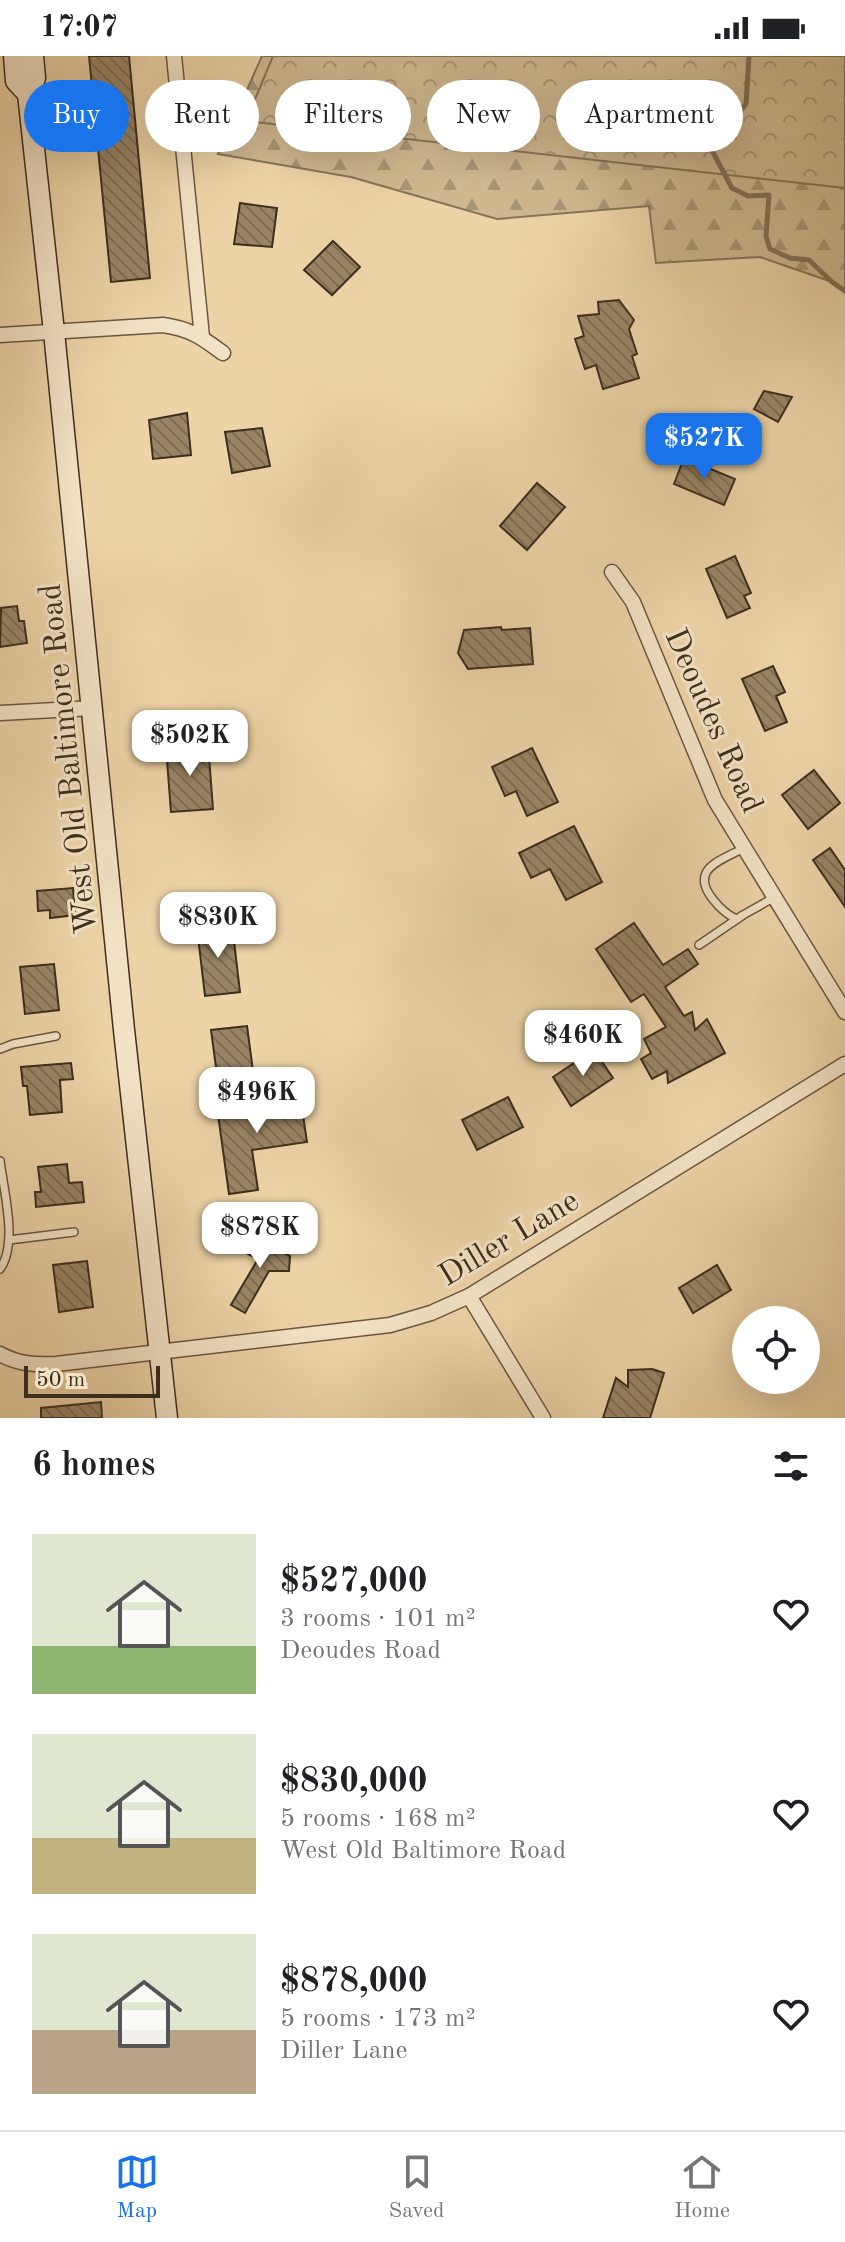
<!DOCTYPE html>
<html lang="en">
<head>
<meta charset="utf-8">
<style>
	:root { --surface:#fff; --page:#f6f6f6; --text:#202124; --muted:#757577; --line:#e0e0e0; --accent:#1a73e8 }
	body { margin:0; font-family:"Old Standard TT",serif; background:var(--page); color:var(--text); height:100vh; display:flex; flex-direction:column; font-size:30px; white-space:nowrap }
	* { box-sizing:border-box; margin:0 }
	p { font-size:26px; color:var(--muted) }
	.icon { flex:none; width:44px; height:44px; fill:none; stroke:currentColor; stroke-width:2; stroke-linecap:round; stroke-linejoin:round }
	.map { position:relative; height:1362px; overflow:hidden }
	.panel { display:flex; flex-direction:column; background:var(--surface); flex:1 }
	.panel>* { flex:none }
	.hud { position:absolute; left:24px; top:24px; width:798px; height:72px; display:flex; gap:16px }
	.buttons { position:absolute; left:732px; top:1250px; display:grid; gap:16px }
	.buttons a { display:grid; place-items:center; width:88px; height:88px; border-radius:50%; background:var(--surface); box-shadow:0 8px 32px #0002; font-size:40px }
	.scale { position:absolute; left:24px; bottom:20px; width:136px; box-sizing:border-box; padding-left:8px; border:4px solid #3d2f1d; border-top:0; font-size:22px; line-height:28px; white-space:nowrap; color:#3d2f1d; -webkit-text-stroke:6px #f3e3c6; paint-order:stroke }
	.price { position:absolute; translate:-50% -68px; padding:0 18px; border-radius:16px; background:#fff; color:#222; font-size:26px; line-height:52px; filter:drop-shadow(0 2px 4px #0008) }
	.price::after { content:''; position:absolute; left:50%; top:48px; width:24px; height:18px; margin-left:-12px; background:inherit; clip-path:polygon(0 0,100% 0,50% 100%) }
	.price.on { background:var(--accent); color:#fff }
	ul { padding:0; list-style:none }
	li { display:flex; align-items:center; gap:24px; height:200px; padding:0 32px }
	li span { display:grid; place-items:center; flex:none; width:224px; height:160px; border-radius:0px; color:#555 }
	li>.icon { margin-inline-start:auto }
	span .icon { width:96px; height:96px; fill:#fffc; stroke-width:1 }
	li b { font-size:34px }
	h2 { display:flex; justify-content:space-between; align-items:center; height:96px; padding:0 32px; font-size:34px }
	.tag { padding:0 28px; border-radius:36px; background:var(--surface); box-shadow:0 8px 32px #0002; font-size:28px; line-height:72px }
	.tag.on { background:var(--accent); color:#fff }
	.status { display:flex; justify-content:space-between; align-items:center; height:56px; padding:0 40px; background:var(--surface); direction:ltr }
	.status svg { height:22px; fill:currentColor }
	.tab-bar { display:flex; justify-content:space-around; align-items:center; height:112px; border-top:2px solid var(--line); background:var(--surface); font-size:22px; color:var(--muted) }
	.tab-bar a { display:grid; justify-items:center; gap:4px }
	.tab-bar .on { color:var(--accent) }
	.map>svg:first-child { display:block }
</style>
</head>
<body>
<div class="status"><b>17:07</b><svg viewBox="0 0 49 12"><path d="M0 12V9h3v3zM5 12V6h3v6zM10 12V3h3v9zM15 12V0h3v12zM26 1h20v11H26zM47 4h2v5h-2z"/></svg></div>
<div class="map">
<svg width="845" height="1362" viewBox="0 0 845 1362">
	<defs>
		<pattern id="forest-firs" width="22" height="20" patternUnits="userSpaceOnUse" patternTransform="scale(2)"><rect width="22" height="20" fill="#cfb890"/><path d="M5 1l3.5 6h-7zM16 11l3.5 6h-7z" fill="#a99675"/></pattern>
		<pattern id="park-crowns" width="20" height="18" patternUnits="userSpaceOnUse" patternTransform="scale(2)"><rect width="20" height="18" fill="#cfb890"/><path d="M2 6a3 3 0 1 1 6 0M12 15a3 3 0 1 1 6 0" fill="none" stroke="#a99675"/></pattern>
		<pattern id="building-back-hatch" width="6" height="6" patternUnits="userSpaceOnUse" patternTransform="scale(2)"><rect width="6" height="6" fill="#998565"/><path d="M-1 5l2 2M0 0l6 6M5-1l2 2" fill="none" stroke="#7e6d53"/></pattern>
	</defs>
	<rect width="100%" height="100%" fill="#edd4a7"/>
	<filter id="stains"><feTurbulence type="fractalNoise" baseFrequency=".0025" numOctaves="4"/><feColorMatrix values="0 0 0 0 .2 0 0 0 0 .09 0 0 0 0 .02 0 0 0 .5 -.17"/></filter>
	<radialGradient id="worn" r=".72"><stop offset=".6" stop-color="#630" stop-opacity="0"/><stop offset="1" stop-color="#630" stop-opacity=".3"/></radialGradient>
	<path fill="url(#forest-firs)" stroke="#867456" stroke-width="2" d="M262 0H845V237L832 226 760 201 656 207 649 150 497 163 351 121 218 98Z"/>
	<path fill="url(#park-crowns)" stroke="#867456" stroke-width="2" d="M273 0H845V132L246 65Z"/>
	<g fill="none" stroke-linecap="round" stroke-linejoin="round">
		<path stroke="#837054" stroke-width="5" d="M749 0 746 48 738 58 707 62 709 89 732 132 748 140 769 139 766 180 770 193 790 202 809 204 832 226 845 235"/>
	</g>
	<g fill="url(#building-back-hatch)" stroke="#3d2f1d" stroke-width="2">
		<path d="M89 0H129L150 222 111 226Z"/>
		<path d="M240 147 277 152 272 191 234 188Z"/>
		<path d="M333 185 360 211 332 239 304 214Z"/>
		<path d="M619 244 634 264 629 273 637 298 632 300 639 322 603 333 596 309 585 313 575 283 584 280 578 260 599 258 598 246Z"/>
		<path d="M764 335 792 341 778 366 754 353Z"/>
		<path d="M187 357 191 399 153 403 149 364Z"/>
		<path d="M262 372 270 410 232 417 225 376Z"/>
		<path d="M684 402 735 423 724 449 674 428Z"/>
		<path d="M537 427 565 451 527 494 500 470Z"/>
		<path d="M735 500 751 537 744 540 750 552 727 562 706 513Z"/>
		<path d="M17 550 19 565H24L27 587 0 591 1 552Z"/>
		<path d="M501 571 502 574 530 572 533 608 468 613 458 597 464 574Z"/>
		<path d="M773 610 785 636 776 640 787 666 765 675 742 623Z"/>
		<path d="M208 687 213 753 171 756 166 691Z"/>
		<path d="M532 692 558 746 527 760 516 735 505 740 492 711Z"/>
		<path d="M814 714 840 747 808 773 782 739Z"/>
		<path d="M574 770 602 826 566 844 550 813 531 822 519 797Z"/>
		<path d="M830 792 845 814V851L813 804Z"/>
		<path d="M73 832 75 859 50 862V854L38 855 37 835Z"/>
		<path d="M634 867 663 909 688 893 698 908 665 931 684 960 692 956 695 974 707 963 725 997 668 1027 667 1015 652 1023 641 1003 651 997 644 983 666 971 644 938 631 946 596 893Z"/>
		<path d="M232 868 240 936 205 940 197 872Z"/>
		<path d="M54 908 59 954 25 958 20 911Z"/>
		<path d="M247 970 253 1015 217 1019 211 974Z"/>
		<path d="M594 994 613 1022 571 1050 553 1021Z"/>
		<path d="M71 1007 73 1023 60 1024 62 1056 30 1059 27 1030H23L21 1011Z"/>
		<path d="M300 1039 307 1086 252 1094 258 1134 229 1138 217 1051Z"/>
		<path d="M508 1041 523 1071 477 1094 462 1064Z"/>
		<path d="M67 1108 69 1127 82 1126 84 1146 36 1151 35 1136H41L38 1111Z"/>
		<path d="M254 1179 290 1200 289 1215H269L245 1257 231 1249 258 1203 244 1196Z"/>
		<path d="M87 1205 93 1251 59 1256 53 1209Z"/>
		<path d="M717 1209 731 1234 693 1257 679 1232Z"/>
		<path d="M652 1313 664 1317 650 1362H603L616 1322 628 1331V1314Z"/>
		<path d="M101 1346 102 1362H41V1352Z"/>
	</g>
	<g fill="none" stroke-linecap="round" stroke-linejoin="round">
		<defs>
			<g id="lane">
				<path d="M736 863C724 857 698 834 706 817 711 806 733 798 744 792"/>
				<path d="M699 889 743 859 775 841"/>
				<path d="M0 993 13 988 56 980"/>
				<path d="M0 1105C4 1136 18 1188 0 1213"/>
				<path d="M9 1184 74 1176"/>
			</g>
			<g id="street">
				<path d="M174 0 202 281"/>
				<path d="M0 279 163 269C191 273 201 281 223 297"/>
				<path d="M612 516 633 546 715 744 845 956"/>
				<path d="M0 657 93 652"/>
				<path d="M469 1240 543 1362"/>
				<path d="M0 1298C18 1308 35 1309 56 1308L390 1269 431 1257 469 1240 845 1008"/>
			</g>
			<g id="secondary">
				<path d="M14 0 16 25 28 38"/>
				<path d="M33 0 35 22 28 38 54 276 124 974 167 1362"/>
			</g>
		</defs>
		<use href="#lane" stroke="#695840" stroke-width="10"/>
		<use href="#street" stroke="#695840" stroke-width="17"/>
		<use href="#secondary" stroke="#3d2f1d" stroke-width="23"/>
		<use href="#lane" stroke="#f3e3c6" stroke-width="7"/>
		<use href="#street" stroke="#f3e3c6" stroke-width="14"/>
		<use href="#secondary" stroke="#f3e3c6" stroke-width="20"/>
	</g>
	<g text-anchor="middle" stroke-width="6" stroke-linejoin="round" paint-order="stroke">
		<g font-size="32" fill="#3d2f1d" stroke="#f3e3c6">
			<text transform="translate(715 664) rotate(66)" y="11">Deoudes Road</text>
			<text transform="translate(67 703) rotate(-96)" y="11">West Old Baltimore Road</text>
			<text transform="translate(508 1181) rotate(-31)" y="11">Diller Lane</text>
		</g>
	</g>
	<rect width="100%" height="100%" filter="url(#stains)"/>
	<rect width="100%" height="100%" fill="url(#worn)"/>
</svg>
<div class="buttons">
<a><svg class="icon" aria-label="locate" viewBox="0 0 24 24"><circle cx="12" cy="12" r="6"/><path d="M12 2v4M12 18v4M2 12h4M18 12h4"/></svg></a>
</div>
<div class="scale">50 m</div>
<b class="price on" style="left:704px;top:425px">$527K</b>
<b class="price" style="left:190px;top:722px">$502K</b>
<b class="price" style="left:218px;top:904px">$830K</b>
<b class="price" style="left:583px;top:1022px">$460K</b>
<b class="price" style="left:257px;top:1079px">$496K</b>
<b class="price" style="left:260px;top:1214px">$878K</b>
<div class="hud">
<a class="tag on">Buy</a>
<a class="tag">Rent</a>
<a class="tag">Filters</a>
<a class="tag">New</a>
<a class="tag">Apartment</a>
</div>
</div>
<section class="panel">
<h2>6 homes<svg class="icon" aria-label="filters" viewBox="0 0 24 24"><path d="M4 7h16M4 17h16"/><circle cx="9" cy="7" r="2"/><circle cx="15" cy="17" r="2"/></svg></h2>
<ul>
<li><span style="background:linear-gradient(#dfe7d0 70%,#8fb573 0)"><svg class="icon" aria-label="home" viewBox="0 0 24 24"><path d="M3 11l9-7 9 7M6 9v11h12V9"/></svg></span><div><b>$527,000</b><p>3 rooms · 101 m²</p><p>Deoudes Road</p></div><svg class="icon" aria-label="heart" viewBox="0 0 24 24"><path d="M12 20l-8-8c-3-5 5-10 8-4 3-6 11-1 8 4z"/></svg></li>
<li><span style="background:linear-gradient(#dfe7d0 65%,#c2b280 0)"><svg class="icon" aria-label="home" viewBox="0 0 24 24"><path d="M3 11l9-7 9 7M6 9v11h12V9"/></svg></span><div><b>$830,000</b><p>5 rooms · 168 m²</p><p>West Old Baltimore Road</p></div><svg class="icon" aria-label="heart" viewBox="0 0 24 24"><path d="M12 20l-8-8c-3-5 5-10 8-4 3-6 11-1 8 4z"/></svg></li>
<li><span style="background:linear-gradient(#dfe7d0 60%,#b9a48a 0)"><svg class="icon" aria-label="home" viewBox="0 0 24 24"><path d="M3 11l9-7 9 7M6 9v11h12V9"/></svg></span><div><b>$878,000</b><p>5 rooms · 173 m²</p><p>Diller Lane</p></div><svg class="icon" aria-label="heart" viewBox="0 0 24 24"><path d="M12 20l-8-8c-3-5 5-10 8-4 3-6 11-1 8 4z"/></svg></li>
</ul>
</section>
<nav class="tab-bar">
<a class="on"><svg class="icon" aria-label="map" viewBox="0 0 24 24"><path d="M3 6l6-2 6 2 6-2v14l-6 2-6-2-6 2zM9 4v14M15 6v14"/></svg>Map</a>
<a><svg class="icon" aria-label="saved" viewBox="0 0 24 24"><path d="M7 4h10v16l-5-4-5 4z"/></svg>Saved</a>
<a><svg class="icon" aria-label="home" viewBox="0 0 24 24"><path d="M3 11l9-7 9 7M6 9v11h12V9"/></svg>Home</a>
</nav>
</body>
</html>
